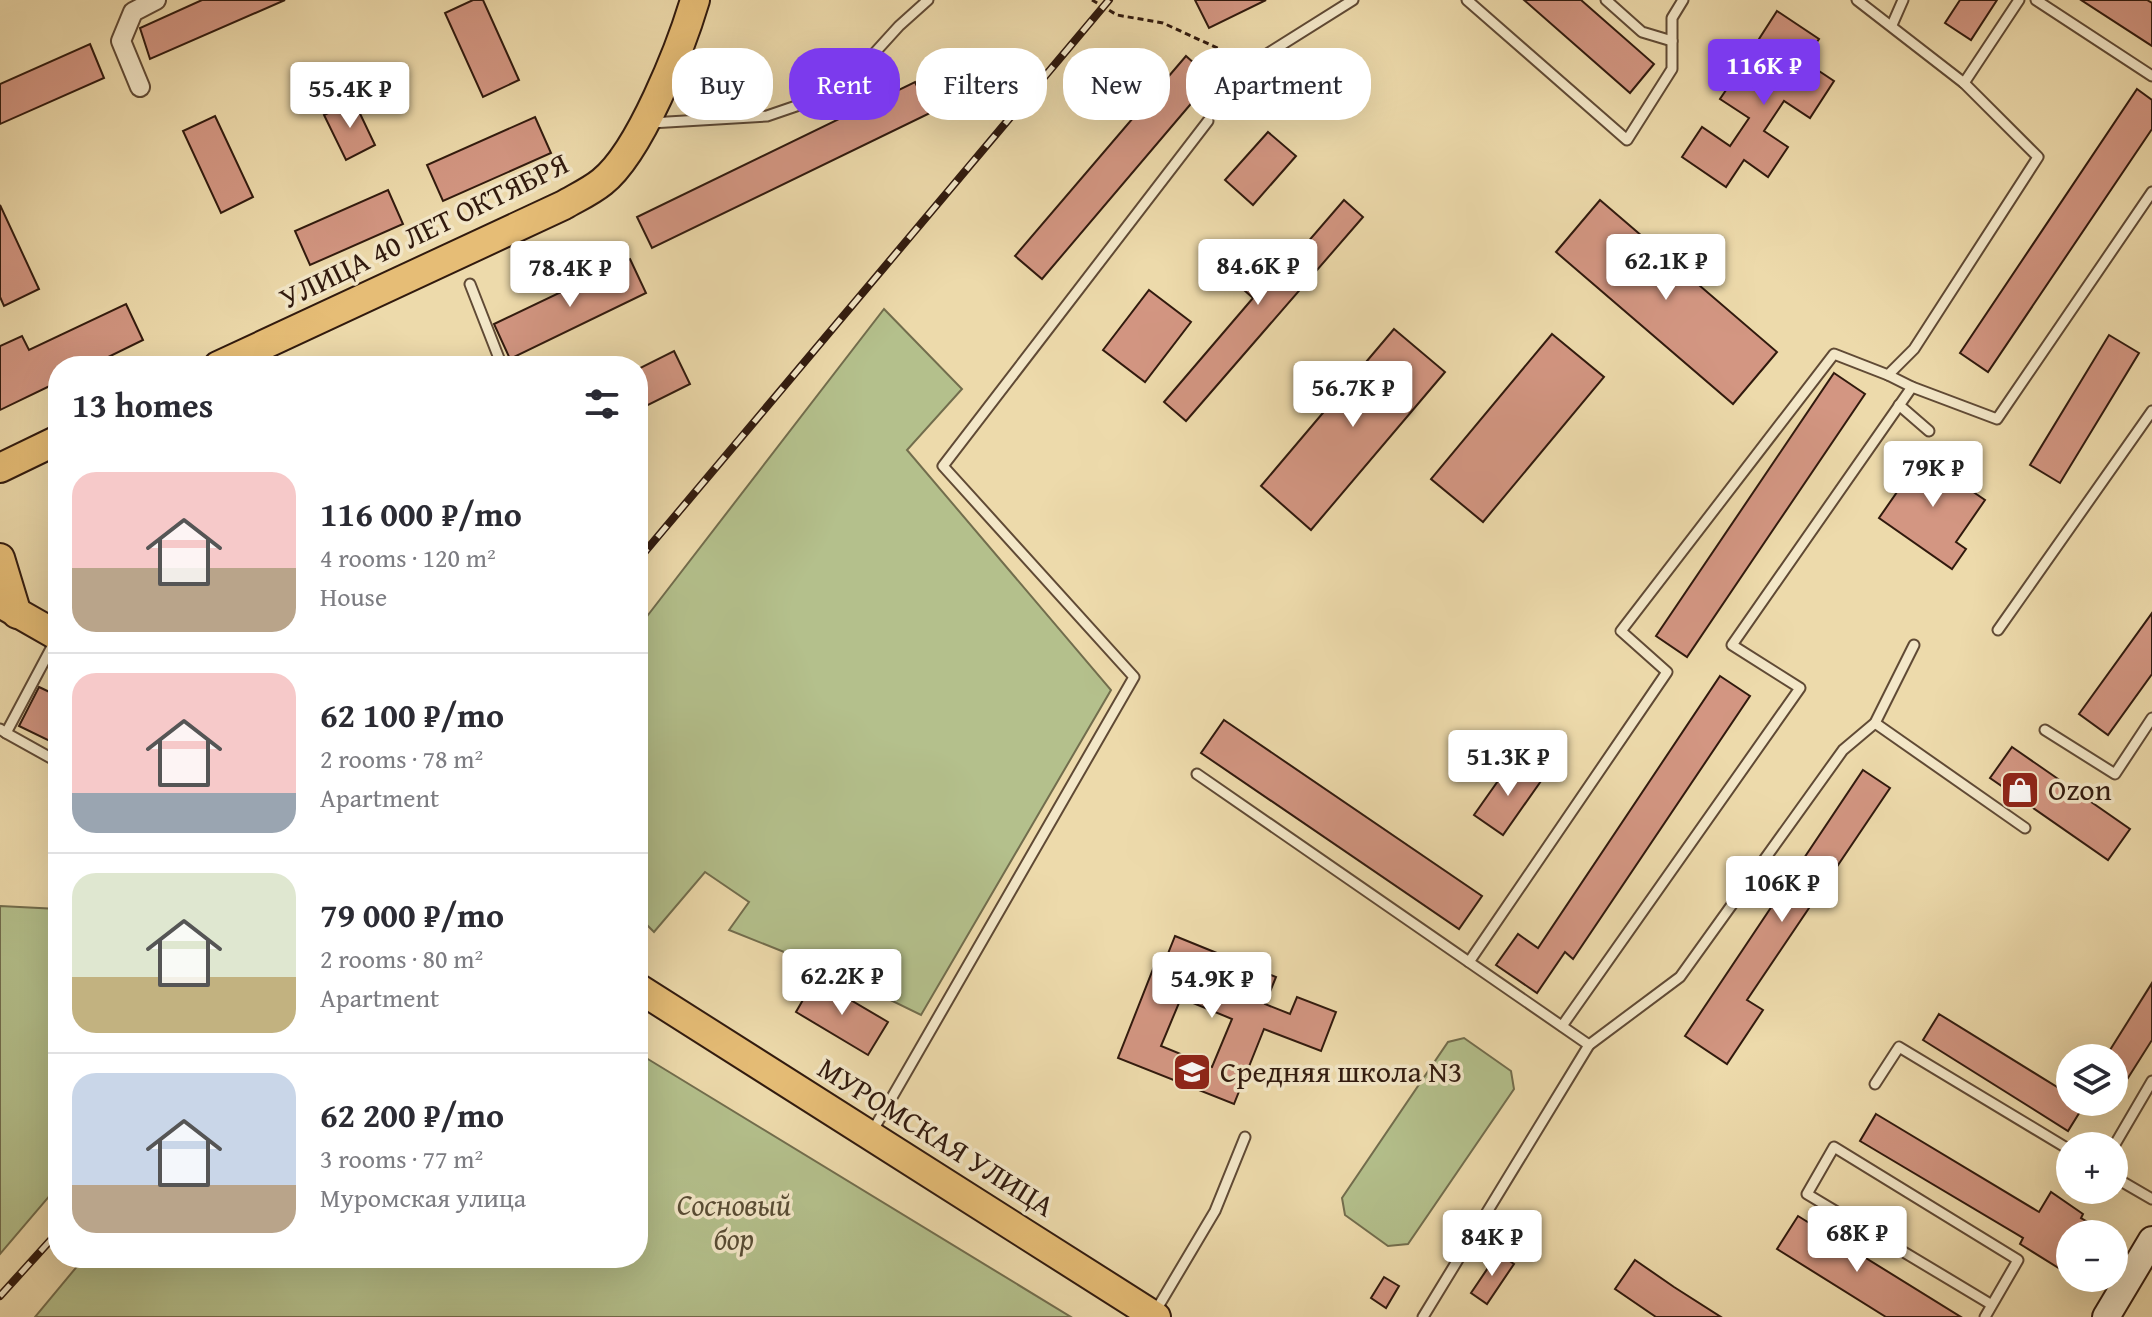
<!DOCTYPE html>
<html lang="en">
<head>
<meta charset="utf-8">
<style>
	:root { --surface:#fff; --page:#f7f7f7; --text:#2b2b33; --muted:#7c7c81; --line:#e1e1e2; --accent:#7c3aed }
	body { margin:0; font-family:"Gentium Book Plus",serif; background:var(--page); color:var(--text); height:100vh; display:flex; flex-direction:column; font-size:30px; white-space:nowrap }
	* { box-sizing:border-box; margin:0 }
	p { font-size:26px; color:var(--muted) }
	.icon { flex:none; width:44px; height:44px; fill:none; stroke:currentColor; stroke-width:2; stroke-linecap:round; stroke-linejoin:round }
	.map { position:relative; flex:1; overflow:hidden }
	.side { position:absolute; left:48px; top:356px; width:600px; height:912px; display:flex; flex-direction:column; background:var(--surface); border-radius:32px; box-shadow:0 8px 32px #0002 }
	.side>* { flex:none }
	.hud { position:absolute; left:672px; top:48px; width:760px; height:72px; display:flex; gap:16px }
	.fabs { position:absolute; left:2056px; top:1044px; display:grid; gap:16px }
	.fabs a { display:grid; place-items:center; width:72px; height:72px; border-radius:50%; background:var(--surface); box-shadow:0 8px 32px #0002; font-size:40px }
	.price { position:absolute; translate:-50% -68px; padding:0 18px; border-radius:8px; background:#fff; color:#222; font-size:26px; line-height:52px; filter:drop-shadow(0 2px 4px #0008) }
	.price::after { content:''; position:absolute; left:50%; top:48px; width:24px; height:18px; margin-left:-12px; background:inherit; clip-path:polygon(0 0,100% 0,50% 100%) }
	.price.on { background:var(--accent); color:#fff }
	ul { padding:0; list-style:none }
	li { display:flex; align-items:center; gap:24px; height:200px; padding:0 24px }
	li+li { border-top:2px solid var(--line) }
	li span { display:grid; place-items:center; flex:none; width:224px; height:160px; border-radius:24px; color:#555 }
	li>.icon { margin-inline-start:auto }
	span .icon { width:96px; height:96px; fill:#fffc; stroke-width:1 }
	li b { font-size:34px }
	h2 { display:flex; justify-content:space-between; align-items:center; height:96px; padding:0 24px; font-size:34px }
	.chip { padding:0 28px; border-radius:32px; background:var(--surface); box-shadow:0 8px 32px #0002; font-size:28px; line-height:72px }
	.chip.on { background:var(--accent); color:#fff }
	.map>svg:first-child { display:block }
</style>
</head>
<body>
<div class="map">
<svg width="2152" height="1317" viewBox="0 0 2152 1317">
	<rect width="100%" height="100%" fill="#eddaab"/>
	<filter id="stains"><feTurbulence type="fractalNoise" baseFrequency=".0025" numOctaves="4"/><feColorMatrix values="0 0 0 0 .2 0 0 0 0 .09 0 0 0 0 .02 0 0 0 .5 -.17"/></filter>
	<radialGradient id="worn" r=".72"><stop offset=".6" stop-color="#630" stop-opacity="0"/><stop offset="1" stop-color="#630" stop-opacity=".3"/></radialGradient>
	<g fill="#b4c08c" stroke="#726d4d" stroke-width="2">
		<path d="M884 309 962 389 907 450 1111 690 921 1015 829 970 729 930 749 902 705 872 654 932 638 916V628Z"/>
		<path d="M0 906 58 909V1186L0 1254Z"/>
		<path d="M1464 1038 1511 1071 1514 1089 1408 1244 1388 1246 1345 1215 1342 1198 1448 1042Z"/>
		<path d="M638 1053 1071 1317H35L84 1258H638Z"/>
	</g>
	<g fill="#d39682" stroke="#311a0e" stroke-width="2" fill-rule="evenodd">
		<path d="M202 0H285L150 59 140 28Z"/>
		<path d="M473 0H483L519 80 483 97 445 13Z"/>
		<path d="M1195 0H1266L1209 28Z"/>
		<path d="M1524 0H1581L1654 64 1630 93Z"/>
		<path d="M1960 0H1997L1971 40 1945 23Z"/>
		<path d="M2081 0H2147L2152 3V46Z"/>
		<path d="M1777 11 1819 39 1804 61 1834 81 1810 118 1784 101 1764 131 1788 147 1768 177 1744 160 1726 187 1682 157 1702 127 1730 146 1749 118 1720 99 1737 74 1764 92 1787 58 1759 39Z"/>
		<path d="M90 44 104 78 0 124V84Z"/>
		<path d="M1186 56 1212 79 1042 279 1015 256Z"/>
		<path d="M915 82 930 113 652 248 637 217Z"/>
		<path d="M2137 89 2152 100V129L1988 372 1960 353Z"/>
		<path d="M354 101 375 145 346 160 324 115Z"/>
		<path d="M215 116 253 197 221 213 183 131Z"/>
		<path d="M535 117 551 153 443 201 427 165Z"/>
		<path d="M1268 132 1296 156 1253 205 1225 180Z"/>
		<path d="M388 190 403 224 310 265 295 231Z"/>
		<path d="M1344 200 1363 217 1186 421 1164 402 1253 298 1217 266 1235 245 1275 280Z"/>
		<path d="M1600 200 1777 352 1733 404 1556 252Z"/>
		<path d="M0 205 39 289 4 306 0 297Z"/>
		<path d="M630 259 646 293 510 359 494 324Z"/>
		<path d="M1149 290 1191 322 1145 382 1103 350Z"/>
		<path d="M126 304 143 340 90 366H58V382L0 410V346L22 336 29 350Z"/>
		<path d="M1394 329 1445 372 1311 530 1261 486Z"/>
		<path d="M1552 334 1604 377 1483 522 1431 479Z"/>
		<path d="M2109 335 2139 353 2060 483 2030 465Z"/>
		<path d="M674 351 690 384 638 410V369Z"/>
		<path d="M1834 373 1865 394 1687 657 1656 636Z"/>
		<path d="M1929 446 1951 461 1944 472 1985 500 1956 542 1966 549 1952 569 1879 518Z"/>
		<path d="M2152 613V674L2108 735 2079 714Z"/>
		<path d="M1720 676 1750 696 1573 959 1565 952 1537 993 1496 965 1518 934 1538 948Z"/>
		<path d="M39 687 58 696V745L19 726Z"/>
		<path d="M1224 720 1482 896 1459 929 1201 753Z"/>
		<path d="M2012 747 2130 829 2108 860 1990 778Z"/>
		<path d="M1512 761 1541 781 1503 835 1474 815Z"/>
		<path d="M1863 770 1890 788 1747 1000 1763 1010 1727 1064 1685 1036Z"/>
		<path d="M1175 936 1276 977 1265 1004 1290 1014 1297 997 1336 1012 1321 1051 1264 1029 1234 1104 1118 1058 1157 959 1165 961ZM1181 998 1232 1019 1212 1067 1161 1046Z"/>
		<path d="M815 979 888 1022 868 1055 796 1012Z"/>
		<path d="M2152 983V1040L2114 1100V1058H2105Z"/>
		<path d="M1939 1014 2070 1095V1102H2086L2068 1131 1923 1040Z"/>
		<path d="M1876 1114 2039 1212 2051 1192 2083 1214 2081 1218 2093 1225 2088 1234H2070V1264L2065 1272 2020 1244 2023 1238 1860 1141Z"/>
		<path d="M1798 1216 1961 1317H1886L1777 1249Z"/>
		<path d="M1498 1253 1514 1264 1487 1304 1471 1293Z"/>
		<path d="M1635 1260 1674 1287 1721 1317H1656L1615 1289Z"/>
		<path d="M1384 1277 1399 1286 1386 1308 1371 1298Z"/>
	</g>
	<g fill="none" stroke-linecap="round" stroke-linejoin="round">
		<defs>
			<g id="lane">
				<path d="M1467 0 1627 140 1672 69V18L1683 0"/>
				<path d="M1606 0 1642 32 1672 41"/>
				<path d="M2036 0 2152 76"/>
				<path d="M1892 25 1903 0"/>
				<path d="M1251 64 1353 0"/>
				<path d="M1964 83 2019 0"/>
				<path d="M651 123 767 116 840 91 899 26 928 0"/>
				<path d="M470 284 502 366"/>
				<path d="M1888 375 1912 387"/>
				<path d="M1899 405 1929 431"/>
				<path d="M1998 630 2152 411"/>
				<path d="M1875 723 2025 828"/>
				<path d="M0 729 6 733 56 639"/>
				<path d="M2045 730 2115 774 2152 718"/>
				<path d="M6 733 58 762"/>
				<path d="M1197 774 1589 1045 1423 1317"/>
				<path d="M1469 962 1667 672 1621 631 1834 354 1888 375 1914 349 2038 157 1964 83 1857 0"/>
				<path d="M1562 1026 1800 688 1732 645 1912 387 1997 419 2152 192"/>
				<path d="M1589 1045 1680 977 1843 750 1875 723 1914 645"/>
				<path d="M1875 1084 1899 1047 2070 1150"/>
				<path d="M872 1132 1134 677 943 466 1208 121"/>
				<path d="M2114 1146 2152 1081"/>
				<path d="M2114 1177 2152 1199"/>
				<path d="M1155 1312 1215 1211 1245 1137"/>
				<path d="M1985 1317 2018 1260 1834 1147 1807 1194 1992 1305"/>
			</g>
			<path id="street" d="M140 87 121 41 133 12 156 0"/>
			<path id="secondary" d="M2106 1317 2152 1240"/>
			<g id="primary">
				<path d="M218 366 564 205C576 198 591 191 602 182 640 152 681 47 695 0"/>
				<path d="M0 468 58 440"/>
				<path d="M0 558 17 614"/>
				<path d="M0 603 58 636"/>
				<path d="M638 988 1156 1317"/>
			</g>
		</defs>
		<use href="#lane" stroke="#604a35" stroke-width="13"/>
		<use href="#street" stroke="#604a35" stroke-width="22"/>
		<use href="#secondary" stroke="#311a0e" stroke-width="30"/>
		<use href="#primary" stroke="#311a0e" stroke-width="32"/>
		<path stroke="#311a0e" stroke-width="3" stroke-dasharray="6 4" stroke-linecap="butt" d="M1092 0 1117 15 1163 23 1239 58"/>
		<use href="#lane" stroke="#f3e7c8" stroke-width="9"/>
		<use href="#street" stroke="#f3e7c8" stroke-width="18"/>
		<use href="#secondary" stroke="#f3e7c8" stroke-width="26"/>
		<use href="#primary" stroke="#e6bd76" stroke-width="28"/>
		<defs>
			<g id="rail">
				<path d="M638 560 1109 0"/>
				<path d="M0 1296 58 1232"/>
			</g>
		</defs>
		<use href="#rail" stroke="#311a0e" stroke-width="8"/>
		<use href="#rail" stroke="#f3e7c8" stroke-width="5" stroke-dasharray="15" stroke-linecap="butt"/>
	</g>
	<defs>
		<symbol id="shop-square" viewBox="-11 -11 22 22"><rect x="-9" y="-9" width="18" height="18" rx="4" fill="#8f2418" stroke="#f3e7c8"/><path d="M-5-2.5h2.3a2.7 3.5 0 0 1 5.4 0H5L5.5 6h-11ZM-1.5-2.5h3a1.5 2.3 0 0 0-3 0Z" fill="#fff"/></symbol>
		<symbol id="school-square" viewBox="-11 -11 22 22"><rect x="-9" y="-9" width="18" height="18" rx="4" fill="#8f2418" stroke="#f3e7c8"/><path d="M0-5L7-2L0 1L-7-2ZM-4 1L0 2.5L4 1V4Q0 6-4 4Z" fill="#fff"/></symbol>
	</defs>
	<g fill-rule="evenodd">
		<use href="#shop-square" x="1998" y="768" width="44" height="44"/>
		<use href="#school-square" x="1170" y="1050" width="44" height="44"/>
	</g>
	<g text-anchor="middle" stroke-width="7" stroke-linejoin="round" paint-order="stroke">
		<g font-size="30" fill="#311a0e" stroke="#f3e7c8">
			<text transform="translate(424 231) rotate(-26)" y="10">УЛИЦА 40 ЛЕТ ОКТЯБРЯ</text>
			<text transform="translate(936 1137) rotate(32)" y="10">МУРОМСКАЯ УЛИЦА</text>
		</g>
		<g font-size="30" fill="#311a0e" stroke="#f3e7c8" text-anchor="start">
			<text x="2048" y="800">Ozon</text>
			<text x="1220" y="1082">Средняя школа N3</text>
		</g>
		<g font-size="30" font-style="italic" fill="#584c34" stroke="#f3e7c8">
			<text x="734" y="1215">Сосновый<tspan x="734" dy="34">бор</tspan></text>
		</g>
	</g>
	<rect width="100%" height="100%" filter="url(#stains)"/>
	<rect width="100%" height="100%" fill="url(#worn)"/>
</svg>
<div class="fabs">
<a><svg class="icon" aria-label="layers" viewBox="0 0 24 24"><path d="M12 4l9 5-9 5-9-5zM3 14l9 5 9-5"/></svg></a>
<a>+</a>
<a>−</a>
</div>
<b class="price on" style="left:1764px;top:107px">116K ₽</b>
<b class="price" style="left:350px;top:130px">55.4K ₽</b>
<b class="price" style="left:1666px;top:302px">62.1K ₽</b>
<b class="price" style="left:1258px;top:307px">84.6K ₽</b>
<b class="price" style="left:570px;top:309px">78.4K ₽</b>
<b class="price" style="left:1353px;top:429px">56.7K ₽</b>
<b class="price" style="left:1933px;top:509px">79K ₽</b>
<b class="price" style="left:1508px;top:798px">51.3K ₽</b>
<b class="price" style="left:1782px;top:924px">106K ₽</b>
<b class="price" style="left:842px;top:1017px">62.2K ₽</b>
<b class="price" style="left:1212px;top:1020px">54.9K ₽</b>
<b class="price" style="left:1857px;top:1274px">68K ₽</b>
<b class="price" style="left:1492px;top:1278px">84K ₽</b>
<div class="hud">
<a class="chip">Buy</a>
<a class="chip on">Rent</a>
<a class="chip">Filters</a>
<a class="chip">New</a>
<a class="chip">Apartment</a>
</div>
<section class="side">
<h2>13 homes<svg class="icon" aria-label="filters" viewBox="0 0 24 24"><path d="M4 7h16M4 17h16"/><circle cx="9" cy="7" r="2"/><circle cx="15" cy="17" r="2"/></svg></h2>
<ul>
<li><span style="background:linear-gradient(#f6c9c9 60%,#b9a48a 0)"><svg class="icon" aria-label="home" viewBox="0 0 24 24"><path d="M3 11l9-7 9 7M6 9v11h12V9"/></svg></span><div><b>116 000 ₽/mo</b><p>4 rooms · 120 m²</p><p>House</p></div></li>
<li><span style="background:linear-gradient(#f6c9c9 75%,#9aa5b1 0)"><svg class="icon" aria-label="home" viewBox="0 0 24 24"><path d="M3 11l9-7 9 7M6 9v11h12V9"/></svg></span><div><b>62 100 ₽/mo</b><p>2 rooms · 78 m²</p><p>Apartment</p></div></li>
<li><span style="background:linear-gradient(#dfe7d0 65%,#c2b280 0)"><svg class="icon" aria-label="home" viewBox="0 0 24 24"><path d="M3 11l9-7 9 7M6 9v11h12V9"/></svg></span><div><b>79 000 ₽/mo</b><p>2 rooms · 80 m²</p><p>Apartment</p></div></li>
<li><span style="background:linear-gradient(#c9d6e8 70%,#b9a48a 0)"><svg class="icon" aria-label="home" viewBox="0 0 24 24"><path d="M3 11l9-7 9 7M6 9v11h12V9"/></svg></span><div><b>62 200 ₽/mo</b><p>3 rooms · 77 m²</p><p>Муромская улица</p></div></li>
</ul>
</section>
</div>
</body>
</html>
